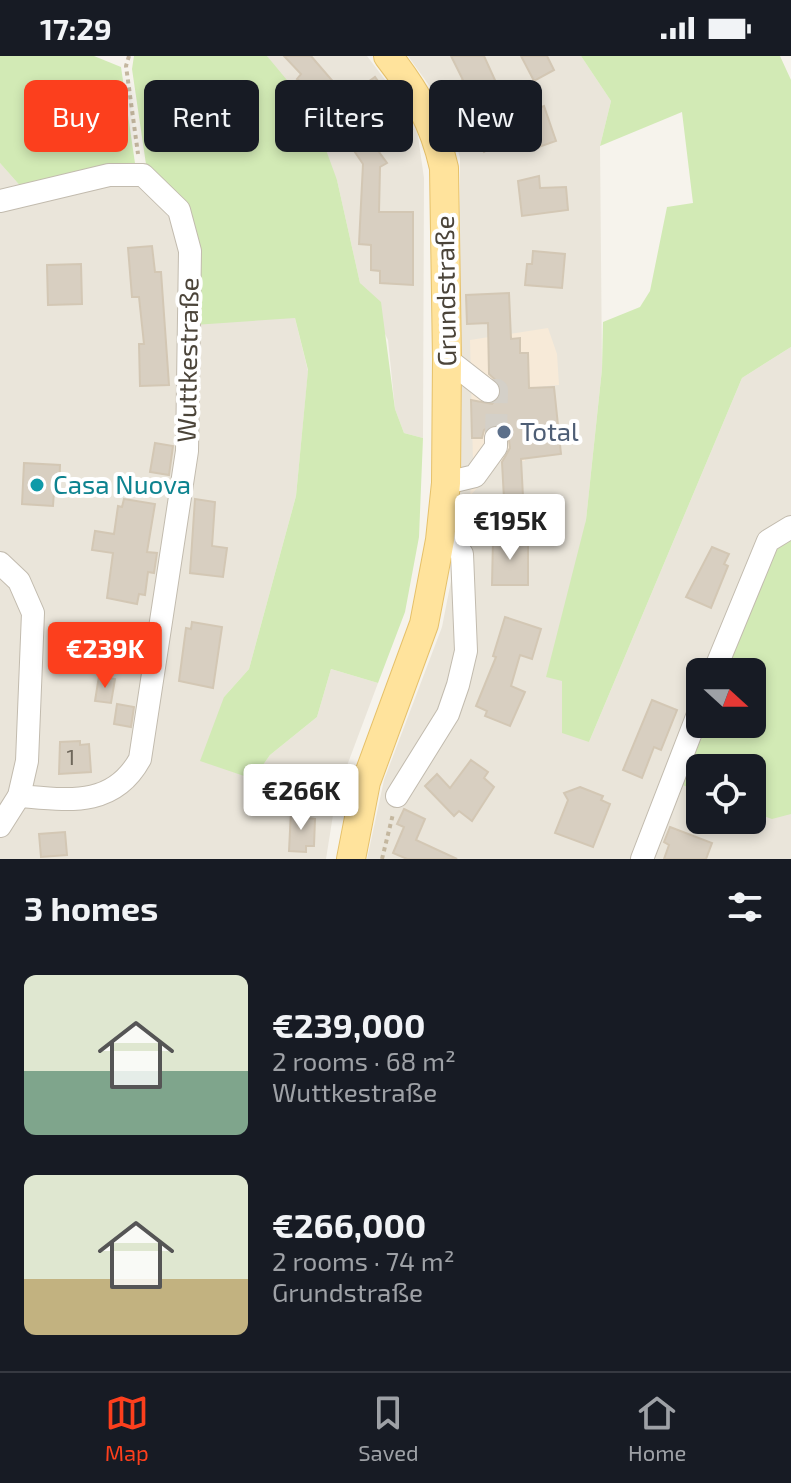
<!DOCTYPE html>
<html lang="en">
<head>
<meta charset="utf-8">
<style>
	:root { --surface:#171b24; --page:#242831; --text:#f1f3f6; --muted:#9ea1a6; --line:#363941; --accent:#fc3f1d }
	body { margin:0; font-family:"Exo 2",sans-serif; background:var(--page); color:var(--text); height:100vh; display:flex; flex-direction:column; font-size:30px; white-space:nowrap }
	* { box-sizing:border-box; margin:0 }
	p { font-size:26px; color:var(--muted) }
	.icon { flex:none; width:44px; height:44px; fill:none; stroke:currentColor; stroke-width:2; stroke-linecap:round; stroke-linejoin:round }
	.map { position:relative; height:803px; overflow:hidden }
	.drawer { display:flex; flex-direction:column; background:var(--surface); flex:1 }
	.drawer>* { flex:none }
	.hud { position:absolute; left:24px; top:24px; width:744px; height:72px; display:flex; gap:16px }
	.needle { width:52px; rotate:111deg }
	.tools { position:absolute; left:686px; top:602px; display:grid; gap:16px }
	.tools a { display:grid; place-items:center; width:80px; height:80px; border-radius:12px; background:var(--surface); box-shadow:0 4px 12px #0003; font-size:40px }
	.price { position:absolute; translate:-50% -68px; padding:0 18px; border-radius:8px; background:#fff; color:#222; font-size:26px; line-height:52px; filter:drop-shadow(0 2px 4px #0008) }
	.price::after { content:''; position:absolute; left:50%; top:48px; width:24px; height:18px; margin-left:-12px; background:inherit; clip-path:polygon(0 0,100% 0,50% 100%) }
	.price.active { background:var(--accent); color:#fff }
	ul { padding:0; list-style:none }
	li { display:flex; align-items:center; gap:24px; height:200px; padding:0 24px }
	li span { display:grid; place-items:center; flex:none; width:224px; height:160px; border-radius:12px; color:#555 }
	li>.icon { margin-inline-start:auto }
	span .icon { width:96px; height:96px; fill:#fffc; stroke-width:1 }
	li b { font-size:34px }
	h2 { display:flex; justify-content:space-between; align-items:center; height:96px; padding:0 24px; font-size:34px }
	.tag { padding:0 28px; border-radius:12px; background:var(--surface); box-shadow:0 4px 12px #0003; font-size:28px; line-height:72px }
	.tag.active { background:var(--accent); color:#fff }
	.status { display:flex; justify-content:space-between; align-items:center; height:56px; padding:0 40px; background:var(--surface); direction:ltr }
	.status svg { height:22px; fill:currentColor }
	.dock { display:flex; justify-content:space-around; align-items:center; height:112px; border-top:2px solid var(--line); background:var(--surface); font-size:22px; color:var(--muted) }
	.dock a { display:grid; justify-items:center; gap:4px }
	.dock .active { color:var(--accent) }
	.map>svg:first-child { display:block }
</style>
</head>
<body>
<div class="status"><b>17:29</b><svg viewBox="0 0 49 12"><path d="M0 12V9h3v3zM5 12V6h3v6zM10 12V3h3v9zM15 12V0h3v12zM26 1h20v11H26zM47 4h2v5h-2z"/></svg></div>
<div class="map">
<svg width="791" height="803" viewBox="0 0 791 803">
	<rect width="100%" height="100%" fill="#f6f3ec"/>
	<g fill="#eae5da" fill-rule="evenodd">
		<path d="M267 0H367L405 50 417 73 424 122 423 382 404 377 395 353 388 284 360 227 337 124Z"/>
		<path d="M408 0H581L611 45 600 90 602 313 586 464 562 625 589 686 742 322 791 291V803H367L384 724 442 571 453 515 460 447V102L446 53ZM700 616H752V668H700ZM700 712H752V764H700Z"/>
		<path d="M0 107 23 133 147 115 295 262 308 315 296 440 249 613 224 641 253 723 270 699 317 661 331 613 378 627 345 715 333 759 326 803H0Z"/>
	</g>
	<path fill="#f7ead8" d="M548 272 557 298 559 329 537 331 525 349V405L500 406 470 440 473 406 470 284Z"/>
	<g fill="#d2eab5">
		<path d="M0 0H94L121 11 136 114 23 133 0 107Z"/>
		<path d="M134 0H267L311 53 337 124 360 227 381 246 395 353 404 377 423 382 419 481 405 556 378 627 331 613 317 661 270 699 253 723 200 705 224 641 249 613 296 440 308 314 295 262 194 269 196 198 147 115 132 13Z"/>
		<path d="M581 0H780L791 24V291L742 322 589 686 562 677V625L546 621 586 464 602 313 603 266 640 251 650 235 667 151 693 147 682 56 600 90 611 45Z"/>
		<path d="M791 481V758L772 763 752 756V712H700V736L680 728 704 668H752V616H724L775 492Z"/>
	</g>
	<g fill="#d8cfc1" stroke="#d3c7b4" stroke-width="2">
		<path d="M284 0H311L342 36 358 26 361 31 375 21 412 73 379 96 387 107 380 111 379 156H413V229L380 227V215L371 214V189L359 188 363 108 327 55 335 50 297 23 301 18Z"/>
		<path d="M451 0H484L505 46 476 59 494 90 484 96 479 89 473 92 470 77 442 34 463 24Z"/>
		<path d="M521 0H547L554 14 534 25Z"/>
		<path d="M544 50 556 85 533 93 521 58Z"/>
		<path d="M539 120 540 132 566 131 568 154 522 160 518 125Z"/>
		<path d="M152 190 155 216H161L169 329 140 330 139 288H144L139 241H132L128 192Z"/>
		<path d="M533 195 565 198 562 232 525 229 527 208H532Z"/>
		<path d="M81 208 82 248 48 249 47 209Z"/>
		<path d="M509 237 511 283 520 282V297H528L529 332 554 331 561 398 521 403 523 441 504 443 502 406 510 392 508 376 495 368 484 374 482 382H472L471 344 492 348 502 336 501 329 489 318 488 267 467 268 466 239Z"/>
		<path d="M155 387 173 390 169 419 150 416Z"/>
		<path d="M24 407 60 409 59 435H54L53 450 22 448Z"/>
		<path d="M124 443 155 448 147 496 157 497 154 517 148 516 145 539 139 538 137 548 107 542 113 497 92 494 95 475 114 478 118 450 122 451Z"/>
		<path d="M195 443 215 446 212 490 227 492 223 521 190 517Z"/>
		<path d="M493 483H528V529H492Z"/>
		<path d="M712 491 729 498 724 508 728 510 711 552 686 541Z"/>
		<path d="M505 561 541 573 532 603 520 599 511 630 525 636 510 670 485 660 487 655 476 650 496 601 493 600Z"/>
		<path d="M192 566 222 571 213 632 179 625 186 572 191 573Z"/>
		<path d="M99 620 115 623 111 647 95 645Z"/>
		<path d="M652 644 677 654 661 694 654 691 642 722 623 714Z"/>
		<path d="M117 648 134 651 131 671 114 668Z"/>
		<path d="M80 685V689L89 688 91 716 59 718 60 686Z"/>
		<path d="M471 704 488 716 484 722 494 731 472 765 459 755 454 760 425 730 437 718 450 732Z"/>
		<path d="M580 731 603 740 601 744 610 748 593 791 555 777 568 744 564 737Z"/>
		<path d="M404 753 425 763 416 784 457 803H407L393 797 404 771 397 768Z"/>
		<path d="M291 755 308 756 307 762 315 763 314 790H306V796L289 795Z"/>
		<path d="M670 771 712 787 706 803H664L669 789 664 786Z"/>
		<path d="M65 776 67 799 41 801 39 778Z"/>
	</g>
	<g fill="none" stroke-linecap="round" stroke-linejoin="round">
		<path stroke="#d4d0c8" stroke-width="22" stroke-dasharray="22 11" stroke-linecap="butt" d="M488 335 497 334 496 382"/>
		<defs>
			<g id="minor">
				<path d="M0 145 109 119H143L179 154 190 195 187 395 140 703C113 752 68 744 19 740"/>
				<path d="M447 303 488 335"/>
				<path d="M446 427 475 420 496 391V382"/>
				<path d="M0 507 19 525 33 557 27 705 19 740 0 770"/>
				<path d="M714 616 768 485 791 471"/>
				<path d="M397 740 448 658 458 629 466 595 462 498 454 487 440 484"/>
				<path d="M642 803 700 653"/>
			</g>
			<path id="major" d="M351 803 366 726 424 568 440 484 446 427 447 303 444 112C434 67 416 36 388 0"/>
		</defs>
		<use href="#minor" stroke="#c2bbae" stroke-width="24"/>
		<use href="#major" stroke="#e6c16a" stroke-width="30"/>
		<g stroke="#c4b79f" stroke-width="4" stroke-dasharray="4 4" stroke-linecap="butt">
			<path d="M129 0 126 10 138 98"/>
			<path d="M382 803 393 758"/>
		</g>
		<use href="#minor" stroke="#fff" stroke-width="22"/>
		<use href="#major" stroke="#ffe39c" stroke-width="28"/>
	</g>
	<circle fill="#5c6f8a" stroke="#fff" stroke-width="3" cx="504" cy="376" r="8"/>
	<circle fill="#0f9aa8" stroke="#fff" stroke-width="3" cx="37" cy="429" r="8"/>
	<g text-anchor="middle" stroke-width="8" stroke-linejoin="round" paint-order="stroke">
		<g font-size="22" fill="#6e675b">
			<text x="71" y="709">1</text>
		</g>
		<g font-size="26" fill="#4b4439" stroke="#fff">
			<text transform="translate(446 235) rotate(-91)" y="9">Grundstraße</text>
			<text transform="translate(188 304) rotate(-89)" y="9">Wuttkestraße</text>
		</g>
		<g font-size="26" fill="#4e5e75" stroke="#fff" text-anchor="start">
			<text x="520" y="385">Total</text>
		</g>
		<g font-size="26" fill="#0d838f" stroke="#fff" text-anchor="start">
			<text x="53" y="438">Casa Nuova</text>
		</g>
	</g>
</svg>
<div class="tools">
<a><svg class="needle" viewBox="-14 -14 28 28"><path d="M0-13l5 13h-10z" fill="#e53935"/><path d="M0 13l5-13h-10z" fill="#9ea1a6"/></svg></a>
<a><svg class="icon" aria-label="locate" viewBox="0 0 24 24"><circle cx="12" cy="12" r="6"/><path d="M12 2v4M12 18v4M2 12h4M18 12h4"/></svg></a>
</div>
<b class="price" style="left:510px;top:506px">€195K</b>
<b class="price active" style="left:105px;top:634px">€239K</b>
<b class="price" style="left:301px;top:776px">€266K</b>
<div class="hud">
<a class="tag active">Buy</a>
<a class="tag">Rent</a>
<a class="tag">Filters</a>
<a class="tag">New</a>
</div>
</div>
<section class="drawer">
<h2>3 homes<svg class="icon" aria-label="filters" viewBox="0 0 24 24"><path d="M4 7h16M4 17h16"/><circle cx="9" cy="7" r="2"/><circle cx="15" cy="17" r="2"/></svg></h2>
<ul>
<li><span style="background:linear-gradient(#dfe7d0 60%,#7fa58c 0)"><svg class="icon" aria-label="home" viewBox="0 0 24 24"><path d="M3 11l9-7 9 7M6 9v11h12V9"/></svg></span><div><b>€239,000</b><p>2 rooms · 68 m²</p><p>Wuttkestraße</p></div></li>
<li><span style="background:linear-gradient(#dfe7d0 65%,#c2b280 0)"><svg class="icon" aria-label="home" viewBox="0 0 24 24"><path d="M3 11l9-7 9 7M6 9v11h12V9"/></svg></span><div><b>€266,000</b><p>2 rooms · 74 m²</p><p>Grundstraße</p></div></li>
</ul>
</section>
<nav class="dock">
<a class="active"><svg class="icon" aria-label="map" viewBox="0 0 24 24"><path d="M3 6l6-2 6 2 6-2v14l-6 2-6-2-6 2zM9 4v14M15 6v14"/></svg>Map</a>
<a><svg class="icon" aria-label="saved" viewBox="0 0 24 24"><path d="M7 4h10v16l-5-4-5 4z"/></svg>Saved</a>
<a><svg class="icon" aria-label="home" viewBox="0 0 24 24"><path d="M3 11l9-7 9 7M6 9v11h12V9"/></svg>Home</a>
</nav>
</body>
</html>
